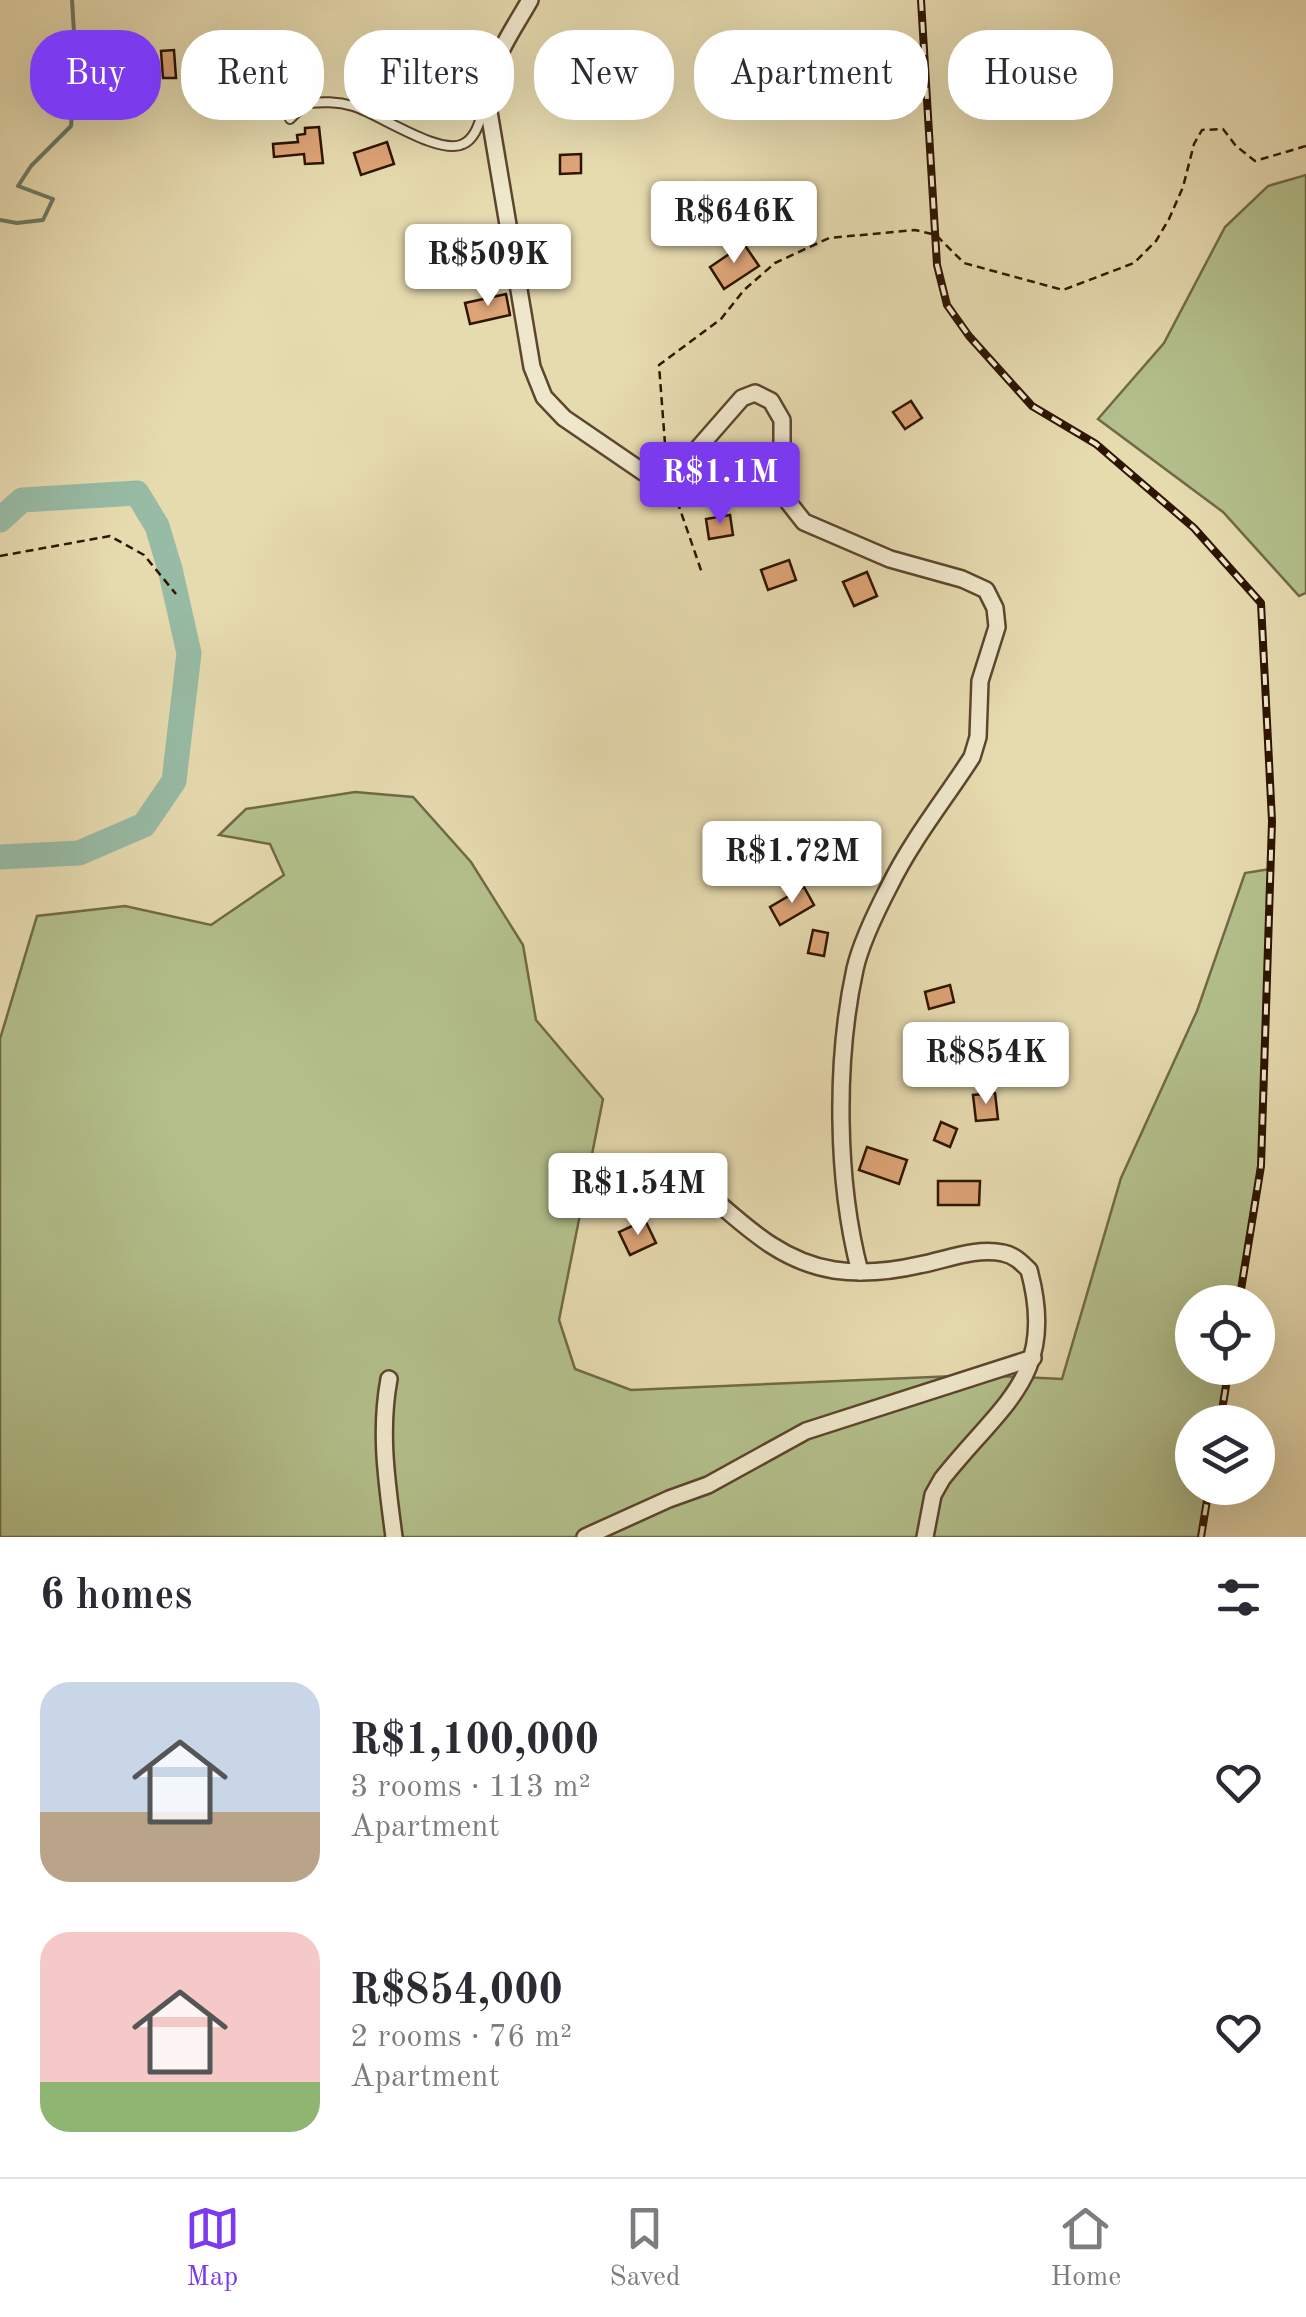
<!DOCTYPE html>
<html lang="en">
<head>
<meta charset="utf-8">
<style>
	:root { --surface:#fff; --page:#f2f2f3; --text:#2b2b33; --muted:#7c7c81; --line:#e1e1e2; --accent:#7c3aed }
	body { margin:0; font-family:"Old Standard TT",serif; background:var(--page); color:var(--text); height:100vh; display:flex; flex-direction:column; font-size:38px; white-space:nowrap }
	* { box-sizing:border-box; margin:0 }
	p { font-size:32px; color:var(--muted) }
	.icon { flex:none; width:55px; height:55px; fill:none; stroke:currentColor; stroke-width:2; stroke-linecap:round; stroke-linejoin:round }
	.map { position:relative; height:1537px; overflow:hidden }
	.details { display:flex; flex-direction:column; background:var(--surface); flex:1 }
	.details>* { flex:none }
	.guide { position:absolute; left:30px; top:30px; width:1248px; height:90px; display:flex; gap:20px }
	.buttons { position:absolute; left:1175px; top:1285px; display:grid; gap:20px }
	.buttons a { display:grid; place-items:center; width:100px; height:100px; border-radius:50%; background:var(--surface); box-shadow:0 10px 40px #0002; font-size:50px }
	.price { position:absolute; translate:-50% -85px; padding:0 22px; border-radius:10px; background:#fff; color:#222; font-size:32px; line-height:65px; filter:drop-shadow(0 2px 5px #0008) }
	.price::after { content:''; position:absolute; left:50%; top:60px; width:30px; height:22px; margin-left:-15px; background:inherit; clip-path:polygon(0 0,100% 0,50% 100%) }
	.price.active { background:var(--accent); color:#fff }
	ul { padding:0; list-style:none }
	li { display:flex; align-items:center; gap:30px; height:250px; padding:0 40px }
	li span { display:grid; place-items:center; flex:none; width:280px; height:200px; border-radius:30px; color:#555 }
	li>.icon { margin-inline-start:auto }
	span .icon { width:120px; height:120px; fill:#fffc; stroke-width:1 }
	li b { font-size:42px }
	h2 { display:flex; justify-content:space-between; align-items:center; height:120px; padding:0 40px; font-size:42px }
	.pill { padding:0 35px; border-radius:40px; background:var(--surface); box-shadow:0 10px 40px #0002; font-size:35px; line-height:90px }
	.pill.active { background:var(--accent); color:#fff }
	.dock { display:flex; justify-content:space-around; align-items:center; height:140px; border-top:2px solid var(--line); background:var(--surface); font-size:28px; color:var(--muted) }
	.dock a { display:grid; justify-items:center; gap:5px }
	.dock .active { color:var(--accent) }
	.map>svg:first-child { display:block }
</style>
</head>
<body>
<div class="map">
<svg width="1306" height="1537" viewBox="0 0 1306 1537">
	<rect width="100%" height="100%" fill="#e6daaf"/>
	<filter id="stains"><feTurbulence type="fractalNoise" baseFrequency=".002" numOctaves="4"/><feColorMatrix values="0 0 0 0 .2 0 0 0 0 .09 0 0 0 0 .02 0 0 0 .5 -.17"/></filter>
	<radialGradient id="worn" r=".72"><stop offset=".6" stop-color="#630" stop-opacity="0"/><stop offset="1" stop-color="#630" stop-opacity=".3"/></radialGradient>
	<g fill="#b3c08c" stroke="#706a46" stroke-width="2.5">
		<path d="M1306 175V593L1299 596 1223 512 1098 419 1164 343 1225 227 1268 186Z"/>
		<path d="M355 792 413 797 471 862 523 945 536 1020 603 1099 559 1320 575 1369 631 1390 979 1375 1062 1379 1121 1178 1197 1011 1245 873 1270 869 1261 1166 1239 1302H1192V1368H1229L1220 1422H1192V1488H1209L1201 1537H0V1039L37 916 125 906 211 925 284 875 270 844 219 835 246 809Z"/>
	</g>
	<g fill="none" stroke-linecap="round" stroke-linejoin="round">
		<path stroke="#6d7963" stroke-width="4" d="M0 220 17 223 43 220 53 199 18 186 31 166 71 126 76 64 72 0"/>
		<path stroke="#97bba5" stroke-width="25" d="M0 520 22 500 137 493 157 526 170 569 189 653 174 781 144 825 79 853 0 857"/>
	</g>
	<g fill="#dda477" stroke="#2e1500" stroke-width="2.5">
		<path d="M257 42 288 51 281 73 251 64Z"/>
		<path d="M174 50 176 78H163L161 51Z"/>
		<path d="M319 127 323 163 305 164 304 154 274 157 273 144 298 142 297 135 305 134V128Z"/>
		<path d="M387 142 394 164 361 175 354 153Z"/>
		<path d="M581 154V173L560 174V155Z"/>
		<path d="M744 244 759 266 724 289 710 267Z"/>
		<path d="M506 294 510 315 470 324 465 303Z"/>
		<path d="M911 401 922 418 905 429 893 412Z"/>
		<path d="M730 515 733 535 709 539 706 519Z"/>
		<path d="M789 560 796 580 768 590 761 570Z"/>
		<path d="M867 572 877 596 854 606 843 582Z"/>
		<path d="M804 887 814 905 780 925 770 907Z"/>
		<path d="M813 930 828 933 824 956 808 953Z"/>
		<path d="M950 985 954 1002 929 1009 925 992Z"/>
		<path d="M1055 1053 1059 1073 1023 1082 1019 1061Z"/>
		<path d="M995 1093 998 1119 976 1121 973 1095Z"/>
		<path d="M941 1122 957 1129 950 1147 934 1140Z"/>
		<path d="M867 1147 907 1160 899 1184 859 1170Z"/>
		<path d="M938 1181H980L979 1205H938Z"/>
		<path d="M645 1220 656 1243 630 1255 619 1232Z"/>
	</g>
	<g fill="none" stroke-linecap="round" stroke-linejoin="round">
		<defs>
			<path id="service" d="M290 119 306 103C322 102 336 101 353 106 379 114 439 156 463 144 477 138 480 118 486 104"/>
			<g id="minor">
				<path d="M530 0C509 37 492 57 487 100L532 367 544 397 564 418 643 472 667 474 686 462 742 398 755 393 771 401 782 420V481L789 503 804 522 890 559 962 579 986 590 995 608 997 627 980 681 978 737 972 757C945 799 912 840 890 885 877 910 861 942 855 969 835 1061 836 1181 860 1272"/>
				<path d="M709 1195C746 1227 782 1262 834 1270 861 1274 893 1271 919 1265 946 1260 976 1247 1003 1253 1014 1255 1021 1262 1029 1270 1058 1376 1002 1403 942 1479L933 1495 925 1537"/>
				<path d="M389 1379C379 1433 387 1483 394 1537"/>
				<path d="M585 1537 669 1499 708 1485 806 1431 1033 1358"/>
			</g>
		</defs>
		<use href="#service" stroke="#5c462c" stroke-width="12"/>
		<use href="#minor" stroke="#5c462c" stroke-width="20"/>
		<g stroke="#2e1500" stroke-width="2.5" stroke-dasharray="8 5" stroke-linecap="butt">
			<path d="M666 457 659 365 721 319 744 290 775 263 829 238 915 230 936 235 964 263 1063 290 1134 263 1156 241 1169 219 1183 187 1194 144 1202 130 1223 129 1236 146 1255 161 1306 146"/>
			<path d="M673 489 702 573"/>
			<path d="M0 556 110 536 144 555 176 594"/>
		</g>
		<use href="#service" stroke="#efe7cb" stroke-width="8"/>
		<use href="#minor" stroke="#efe7cb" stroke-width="15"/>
		<defs>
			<g id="rail">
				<path d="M921 0 937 265 947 305 969 336 1032 406 1096 444 1194 528 1261 603 1272 821 1261 1166 1239 1302"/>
				<path d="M1220 1422 1229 1368"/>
				<path d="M1201 1537 1209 1488"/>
			</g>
		</defs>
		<use href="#rail" stroke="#2e1500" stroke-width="8"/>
		<use href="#rail" stroke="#efe7cb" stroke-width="4" stroke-dasharray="11" stroke-linecap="butt"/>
	</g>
	<rect width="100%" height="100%" filter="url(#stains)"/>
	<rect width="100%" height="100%" fill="url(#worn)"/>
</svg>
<div class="buttons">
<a><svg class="icon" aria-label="locate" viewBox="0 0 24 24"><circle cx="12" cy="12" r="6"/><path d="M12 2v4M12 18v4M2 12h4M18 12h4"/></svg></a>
<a><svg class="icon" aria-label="layers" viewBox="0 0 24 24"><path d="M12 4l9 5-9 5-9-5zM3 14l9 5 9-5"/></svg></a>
</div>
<b class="price" style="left:734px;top:266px">R$646K</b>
<b class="price" style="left:488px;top:309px">R$509K</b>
<b class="price active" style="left:720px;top:527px">R$1.1M</b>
<b class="price" style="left:792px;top:906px">R$1.72M</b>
<b class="price" style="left:986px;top:1107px">R$854K</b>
<b class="price" style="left:638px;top:1238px">R$1.54M</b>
<div class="guide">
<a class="pill active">Buy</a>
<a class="pill">Rent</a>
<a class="pill">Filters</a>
<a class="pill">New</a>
<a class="pill">Apartment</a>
<a class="pill">House</a>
</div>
</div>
<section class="details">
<h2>6 homes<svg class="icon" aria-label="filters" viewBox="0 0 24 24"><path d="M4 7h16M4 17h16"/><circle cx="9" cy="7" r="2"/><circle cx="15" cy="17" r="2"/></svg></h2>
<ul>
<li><span style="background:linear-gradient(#c9d6e8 65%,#b9a48a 0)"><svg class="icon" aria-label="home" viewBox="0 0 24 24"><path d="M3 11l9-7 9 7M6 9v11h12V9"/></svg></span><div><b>R$1,100,000</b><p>3 rooms · 113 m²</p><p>Apartment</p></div><svg class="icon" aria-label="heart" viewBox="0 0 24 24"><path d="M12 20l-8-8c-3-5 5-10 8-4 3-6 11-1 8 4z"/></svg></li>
<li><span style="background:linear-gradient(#f6c9c9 75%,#8fb573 0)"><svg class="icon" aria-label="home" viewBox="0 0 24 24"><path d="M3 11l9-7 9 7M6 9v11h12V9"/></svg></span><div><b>R$854,000</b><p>2 rooms · 76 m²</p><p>Apartment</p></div><svg class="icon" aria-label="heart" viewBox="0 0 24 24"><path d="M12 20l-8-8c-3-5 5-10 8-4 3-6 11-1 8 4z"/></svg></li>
</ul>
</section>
<nav class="dock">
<a class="active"><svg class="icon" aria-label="map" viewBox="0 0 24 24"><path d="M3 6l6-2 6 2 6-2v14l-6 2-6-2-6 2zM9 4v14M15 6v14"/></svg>Map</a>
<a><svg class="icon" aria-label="saved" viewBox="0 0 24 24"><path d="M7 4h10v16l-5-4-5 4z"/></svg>Saved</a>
<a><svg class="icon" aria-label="home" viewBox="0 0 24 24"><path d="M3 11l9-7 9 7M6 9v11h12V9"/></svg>Home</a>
</nav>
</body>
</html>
